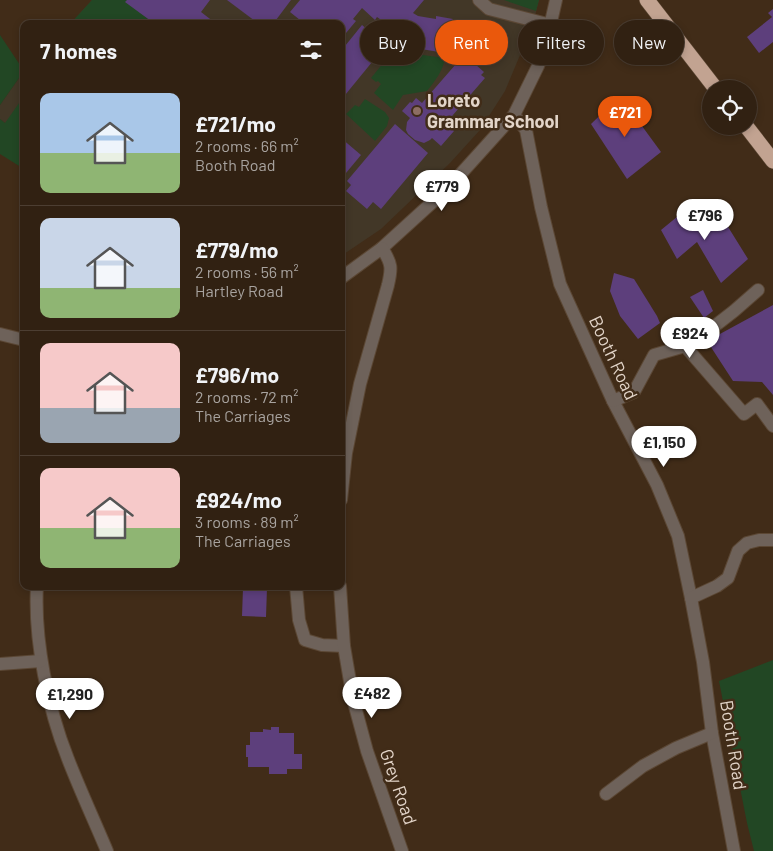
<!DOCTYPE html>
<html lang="en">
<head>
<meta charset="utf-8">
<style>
	:root { --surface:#312112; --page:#3d2e20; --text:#f1f3f6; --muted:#a8a39f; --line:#4c3e32; --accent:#ea580c }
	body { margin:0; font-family:Barlow,sans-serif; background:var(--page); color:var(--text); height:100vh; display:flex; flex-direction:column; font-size:19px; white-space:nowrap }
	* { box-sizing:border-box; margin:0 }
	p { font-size:16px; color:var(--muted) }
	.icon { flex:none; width:28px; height:28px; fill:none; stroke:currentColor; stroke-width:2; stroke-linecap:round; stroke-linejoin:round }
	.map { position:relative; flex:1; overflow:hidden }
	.drawer { position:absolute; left:20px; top:20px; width:325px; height:570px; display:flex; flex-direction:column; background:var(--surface); border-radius:10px; box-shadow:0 2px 8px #0003,0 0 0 1px var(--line) }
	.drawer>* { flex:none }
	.guide { position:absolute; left:360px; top:20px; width:338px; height:45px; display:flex; gap:10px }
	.fabs { position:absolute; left:702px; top:80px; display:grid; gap:10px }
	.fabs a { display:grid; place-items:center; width:55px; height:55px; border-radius:50%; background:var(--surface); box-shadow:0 2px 8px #0003,0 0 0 1px var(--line); font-size:25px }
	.price { position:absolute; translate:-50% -42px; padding:0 11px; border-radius:18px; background:#fff; color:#222; font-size:16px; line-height:32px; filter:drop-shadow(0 1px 2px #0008) }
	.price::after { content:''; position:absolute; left:50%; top:30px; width:15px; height:11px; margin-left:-8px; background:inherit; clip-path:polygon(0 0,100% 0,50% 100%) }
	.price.current { background:var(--accent); color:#fff }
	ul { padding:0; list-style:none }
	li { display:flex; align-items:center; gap:15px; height:125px; padding:0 20px }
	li+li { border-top:1px solid var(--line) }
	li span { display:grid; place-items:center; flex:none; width:140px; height:100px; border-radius:10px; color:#555 }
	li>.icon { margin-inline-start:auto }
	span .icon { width:60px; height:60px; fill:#fffc; stroke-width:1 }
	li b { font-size:21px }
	h2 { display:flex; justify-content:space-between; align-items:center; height:60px; padding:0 20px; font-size:21px }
	.chip { padding:0 18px; border-radius:22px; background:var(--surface); box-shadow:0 2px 8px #0003,0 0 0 1px var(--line); font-size:18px; line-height:45px }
	.chip.current { background:var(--accent); color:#fff }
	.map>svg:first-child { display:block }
</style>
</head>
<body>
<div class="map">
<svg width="773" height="851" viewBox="0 0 773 851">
	<rect width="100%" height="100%" fill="#412c18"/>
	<g fill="#423727">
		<path d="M92 0H539L533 24 505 91 480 130 450 163 381 229 341 256V24H70Z"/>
		<path d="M24 71V138L0 119V105Z"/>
	</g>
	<g fill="#224724">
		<path d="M92 0H127L126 2 155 24H70Z"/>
		<path d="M504 0H539L536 11Z"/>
		<path d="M0 35 24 71 0 105Z"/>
		<path d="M393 51 445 58C443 71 435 81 427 91L403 95 393 110 374 93 381 84 378 81 376 82 371 78Z"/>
		<path d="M24 96V169L0 154V119L5 123Z"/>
		<path d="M365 99 385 112 389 118 387 126 375 141 346 114 355 105 359 107Z"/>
		<path d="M773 660V851H754L747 823 719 681Z"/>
	</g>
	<g fill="#5d3f7c">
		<path d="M127 0H210L201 12 214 22 212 24H155L125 2Z"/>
		<path d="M227 0H291L273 24H259Z"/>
		<path d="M300 0H424L413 13 418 16 436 19V16L453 19 451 24 462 25 461 30H463L462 35H464L459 60 462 57 465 59 467 57 484 72 481 75 485 78 446 123 454 131 441 146 432 138 430 140 424 143 415 140 408 134 406 130 407 122 410 118 402 111 410 102 412 103 416 98 422 103 456 64 450 63 451 54 391 44 392 38 382 36 384 22 377 17 375 20 362 8 353 19 356 21 341 39V24H305L290 12Z"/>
		<path d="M773 9V42L759 53 747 37 772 17 768 13Z"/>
		<path d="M362 25 386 45 341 100V51Z"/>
		<path d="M620 96 661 152 627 179 591 124Z"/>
		<path d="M395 124 428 153 381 209 373 202 367 209 346 191 351 185 347 181Z"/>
		<path d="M341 138 361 155 341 179Z"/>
		<path d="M694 203 716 230 725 222 748 259 721 283 697 242 677 259 661 230Z"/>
		<path d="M614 273 634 279 657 316 660 323 638 339 620 316 610 291Z"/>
		<path d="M703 290 713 311 704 318 690 297Z"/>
		<path d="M773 305V395L762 382 733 381 707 341Z"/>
		<path d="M237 586H262V588H267L266 617 242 616 243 588H237Z"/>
		<path d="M271 727H279V733H294V754H302V769H287V774H269V767H248V757H246V745H250V732H263V729L271 730Z"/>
	</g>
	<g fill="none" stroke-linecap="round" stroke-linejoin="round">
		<defs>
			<g id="minor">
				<path d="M479 0 489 9 551 25"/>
				<path d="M514 115 526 130 541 207 560 284 613 401 657 485 678 536 691 598 703 662 712 733 734 851"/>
				<path d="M341 278 382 248 448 188 514 115 538 66 546 44 556 0"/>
				<path d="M0 334 24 340"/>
				<path d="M685 346 744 414 757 404 773 426"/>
				<path d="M613 401 634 392 654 355 685 346 707 332 734 311 758 290"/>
				<path d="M341 500 346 453 360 384 388 285C392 268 392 264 382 248"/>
				<path d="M37 586C34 640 48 709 68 759 80 790 94 820 107 851"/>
				<path d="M296 586 299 620 305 640 322 645 344 646"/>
				<path d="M340 586 344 646 353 699 367 751 402 851"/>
				<path d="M691 598 717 586 728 578 738 551 747 543 759 540H773"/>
				<path d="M0 664 41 661"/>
				<path d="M606 794 643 766 676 748 712 733"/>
			</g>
			<g id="highway">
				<path d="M647 0 716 89"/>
				<path d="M746 126 773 161"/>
			</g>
		</defs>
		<use href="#minor" stroke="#5b4734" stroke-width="14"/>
		<use href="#highway" stroke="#5b4734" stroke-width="16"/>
		<use href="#minor" stroke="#6e625a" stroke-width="12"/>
		<use href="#highway" stroke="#c2a391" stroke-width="15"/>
	</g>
	<circle fill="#8d6e63" stroke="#412c18" stroke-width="2" cx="417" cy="111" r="5"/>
	<g text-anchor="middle" stroke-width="5" stroke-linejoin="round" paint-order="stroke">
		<g font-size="18" font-weight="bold" fill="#e3d5c9" stroke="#412c18" text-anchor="start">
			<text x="427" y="107">Loreto<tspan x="427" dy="21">Grammar School</tspan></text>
		</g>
		<g font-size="18" fill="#e3d5c9" stroke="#412c18">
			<text transform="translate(613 358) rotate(65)" y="6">Booth Road</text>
			<text transform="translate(733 745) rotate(81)" y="6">Booth Road</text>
			<text transform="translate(398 787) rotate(71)" y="6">Grey Road</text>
		</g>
	</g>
</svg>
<div class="fabs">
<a><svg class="icon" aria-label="locate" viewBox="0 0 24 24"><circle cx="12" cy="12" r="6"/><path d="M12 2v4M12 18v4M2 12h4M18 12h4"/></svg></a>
</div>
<b class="price current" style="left:625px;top:138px">£721</b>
<b class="price" style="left:442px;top:212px">£779</b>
<b class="price" style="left:705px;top:241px">£796</b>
<b class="price" style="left:690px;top:359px">£924</b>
<b class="price" style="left:664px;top:468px">£1,150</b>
<b class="price" style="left:372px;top:719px">£482</b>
<b class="price" style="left:70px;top:720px">£1,290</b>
<div class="guide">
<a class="chip">Buy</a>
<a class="chip current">Rent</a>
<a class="chip">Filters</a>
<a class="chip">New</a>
</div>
<section class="drawer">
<h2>7 homes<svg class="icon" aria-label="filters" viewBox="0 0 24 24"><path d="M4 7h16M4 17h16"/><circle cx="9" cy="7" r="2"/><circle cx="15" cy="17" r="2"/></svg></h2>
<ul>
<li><span style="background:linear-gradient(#a9c7e8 60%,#8fb573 0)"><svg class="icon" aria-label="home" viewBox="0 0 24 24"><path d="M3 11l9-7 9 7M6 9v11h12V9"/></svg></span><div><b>£721/mo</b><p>2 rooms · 66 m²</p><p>Booth Road</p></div></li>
<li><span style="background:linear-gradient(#c9d6e8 70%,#8fb573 0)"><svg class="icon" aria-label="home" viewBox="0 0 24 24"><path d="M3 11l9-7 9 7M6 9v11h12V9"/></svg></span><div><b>£779/mo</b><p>2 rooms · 56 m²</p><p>Hartley Road</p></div></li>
<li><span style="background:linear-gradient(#f6c9c9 65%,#9aa5b1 0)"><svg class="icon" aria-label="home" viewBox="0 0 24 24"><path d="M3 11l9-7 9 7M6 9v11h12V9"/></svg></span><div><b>£796/mo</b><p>2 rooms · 72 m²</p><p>The Carriages</p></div></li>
<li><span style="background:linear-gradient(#f6c9c9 60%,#8fb573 0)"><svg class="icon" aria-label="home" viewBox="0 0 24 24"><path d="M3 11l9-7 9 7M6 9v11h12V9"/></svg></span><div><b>£924/mo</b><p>3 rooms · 89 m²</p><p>The Carriages</p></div></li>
</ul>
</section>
</div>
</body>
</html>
